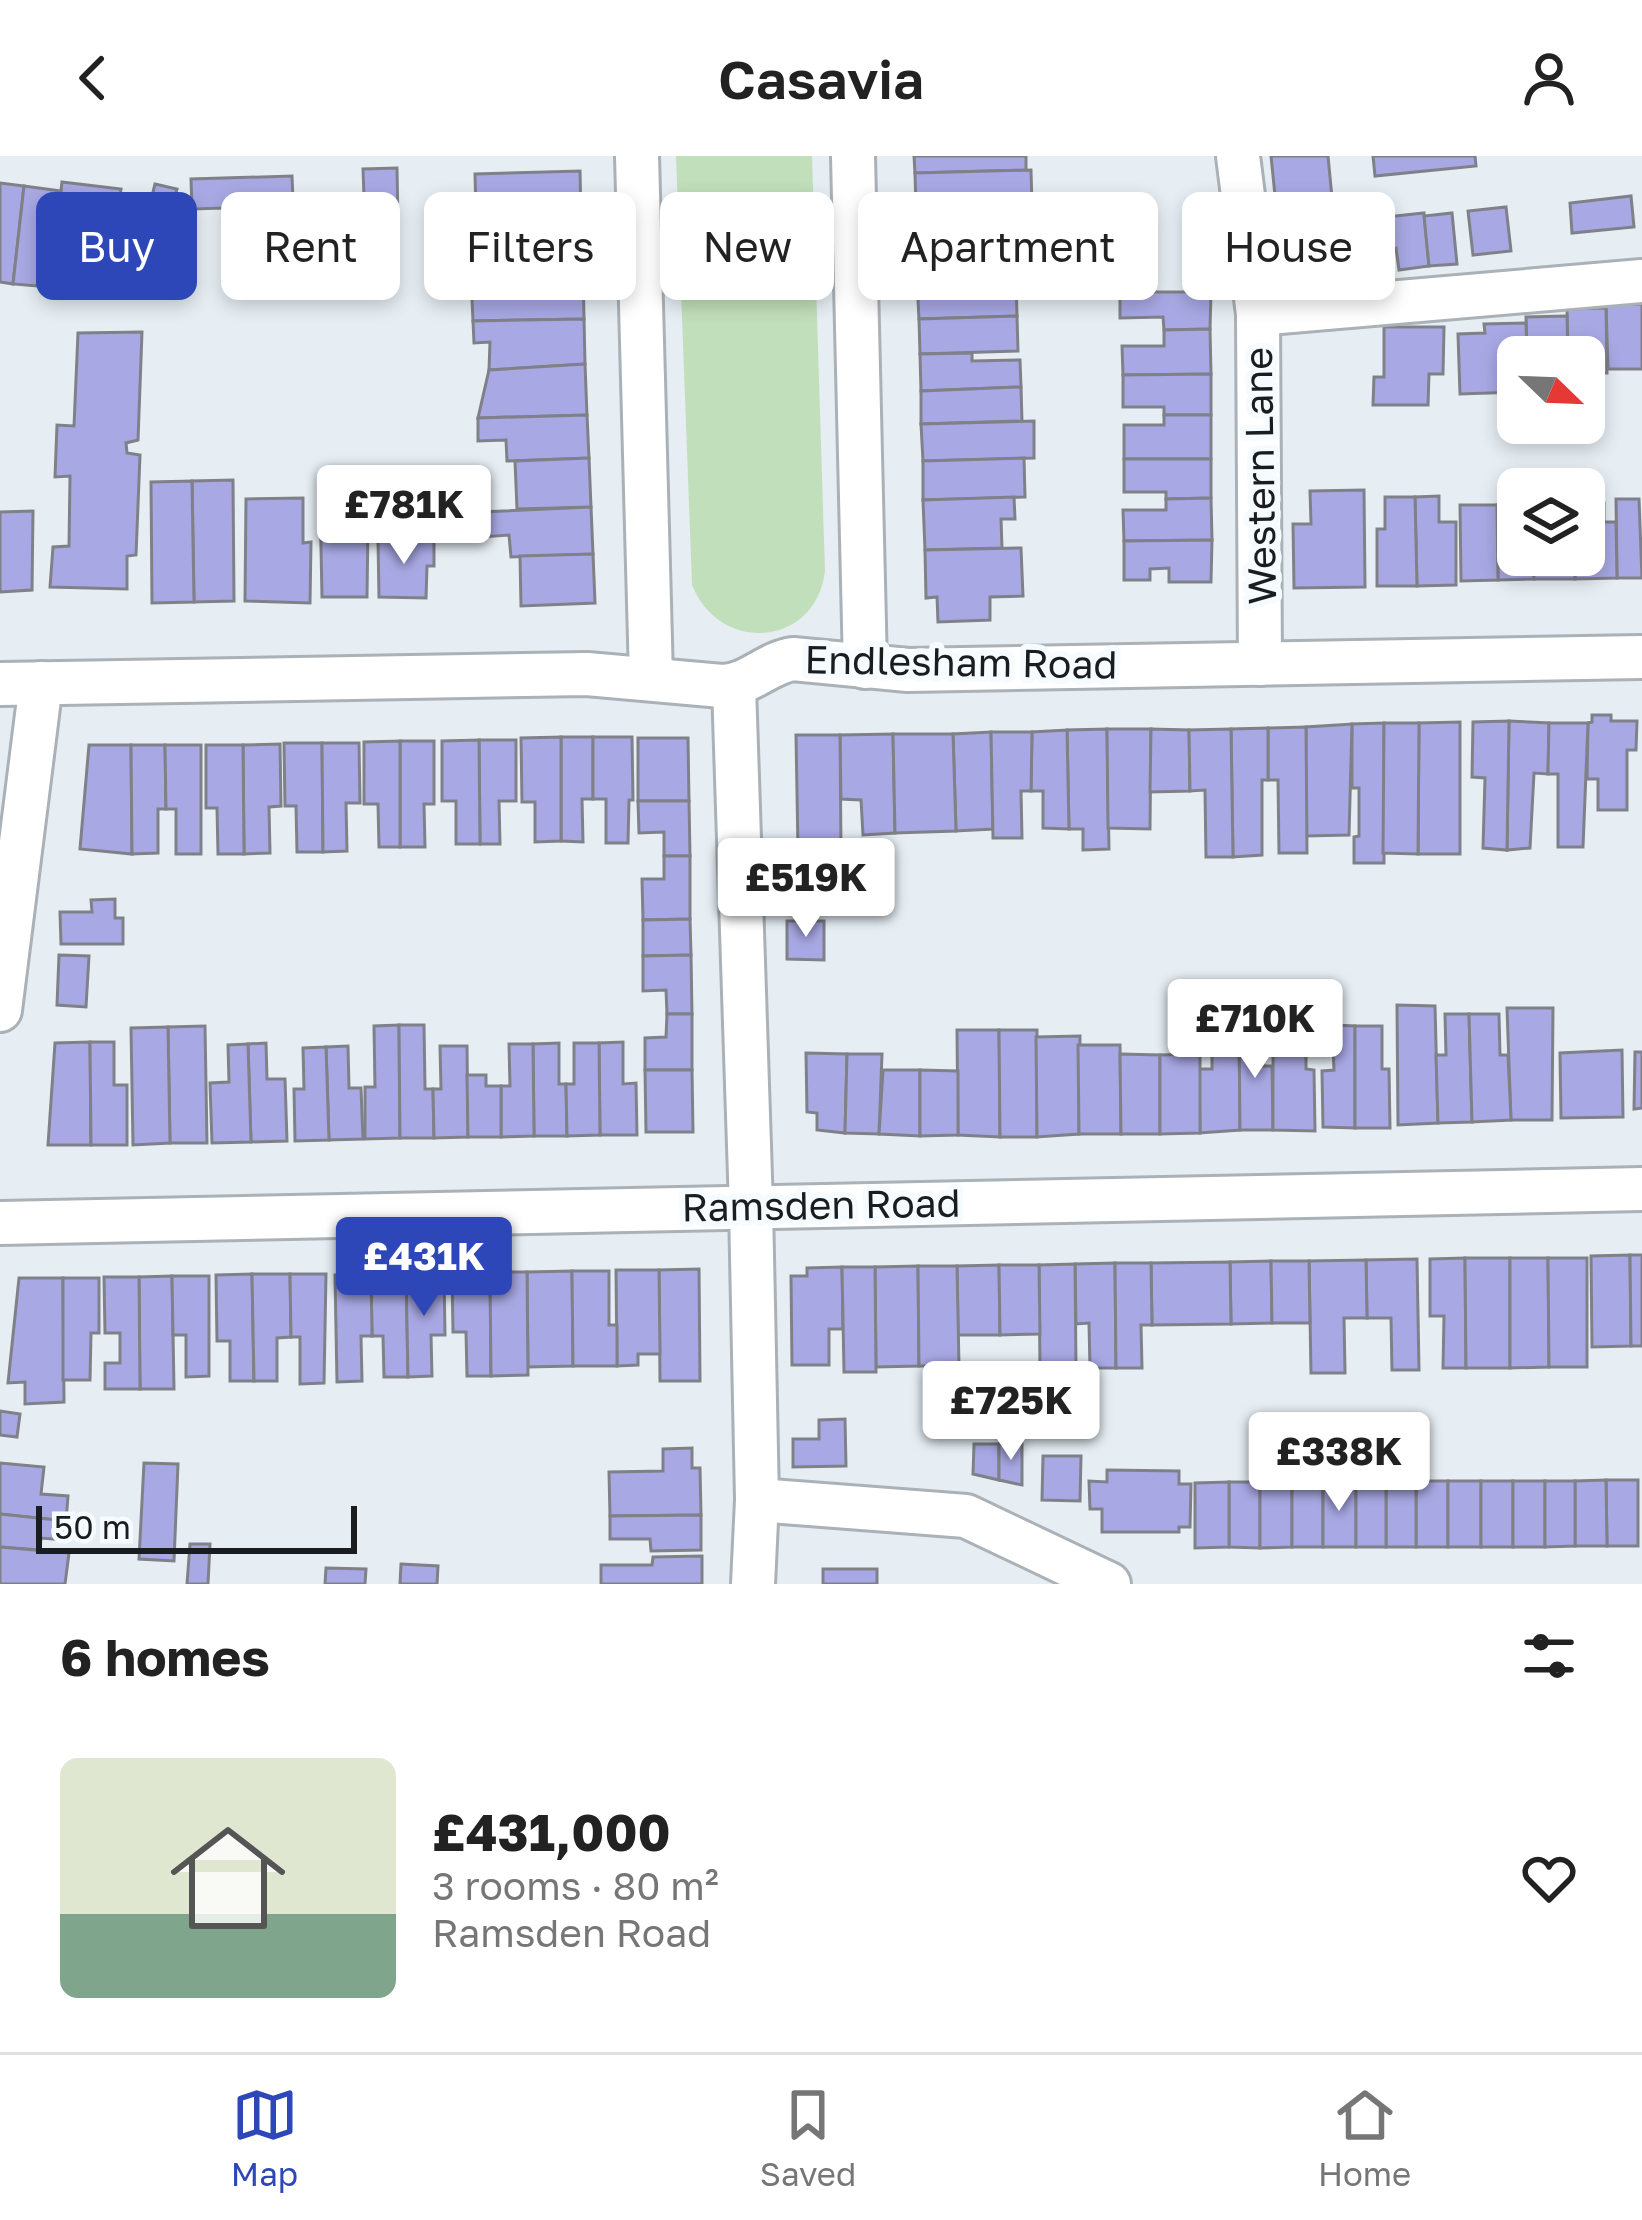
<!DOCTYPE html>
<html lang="en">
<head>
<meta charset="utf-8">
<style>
	:root { --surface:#fff; --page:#f2f2f2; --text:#222; --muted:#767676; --line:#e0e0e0; --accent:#2e47b8 }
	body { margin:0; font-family:"Golos Text",sans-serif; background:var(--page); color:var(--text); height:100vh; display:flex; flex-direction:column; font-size:45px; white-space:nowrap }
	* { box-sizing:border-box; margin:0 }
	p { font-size:39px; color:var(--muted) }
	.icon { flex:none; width:66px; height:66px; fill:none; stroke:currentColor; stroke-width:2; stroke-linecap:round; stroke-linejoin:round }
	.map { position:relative; height:1428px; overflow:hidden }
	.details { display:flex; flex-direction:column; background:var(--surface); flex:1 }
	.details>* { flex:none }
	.top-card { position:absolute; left:36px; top:36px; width:1572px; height:108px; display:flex; gap:24px }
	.needle { width:78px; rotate:113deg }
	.buttons { position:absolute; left:1497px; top:180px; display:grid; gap:24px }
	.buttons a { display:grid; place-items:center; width:108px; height:108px; border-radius:18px; background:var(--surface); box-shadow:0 6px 18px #0003; font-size:60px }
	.scale { position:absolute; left:36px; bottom:30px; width:321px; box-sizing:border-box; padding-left:12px; border:6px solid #1a1d1f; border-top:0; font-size:33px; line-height:42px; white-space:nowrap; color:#1a1d1f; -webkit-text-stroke:9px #f6fbff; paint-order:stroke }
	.price { position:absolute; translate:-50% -102px; padding:0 27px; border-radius:12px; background:#fff; color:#222; font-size:39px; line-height:78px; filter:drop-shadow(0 3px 6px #0008) }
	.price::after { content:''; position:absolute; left:50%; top:72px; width:36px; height:27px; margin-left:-18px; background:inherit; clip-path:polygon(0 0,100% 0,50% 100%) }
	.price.current { background:var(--accent); color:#fff }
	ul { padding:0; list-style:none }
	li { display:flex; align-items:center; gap:36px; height:300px; padding:0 60px }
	li span { display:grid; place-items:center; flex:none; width:336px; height:240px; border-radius:18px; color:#555 }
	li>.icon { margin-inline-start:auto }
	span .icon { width:144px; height:144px; fill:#fffc; stroke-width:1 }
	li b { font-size:51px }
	h2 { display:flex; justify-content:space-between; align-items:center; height:144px; padding:0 60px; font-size:51px }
	.tag { padding:0 42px; border-radius:18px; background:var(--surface); box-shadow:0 6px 18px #0003; font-size:42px; line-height:108px }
	.tag.current { background:var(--accent); color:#fff }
	header { display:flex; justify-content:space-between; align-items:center; height:156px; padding:0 60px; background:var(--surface); font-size:54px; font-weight:600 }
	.tabs { display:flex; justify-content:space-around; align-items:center; height:168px; border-top:3px solid var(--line); background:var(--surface); font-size:33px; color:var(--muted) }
	.tabs a { display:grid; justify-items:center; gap:6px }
	.tabs .current { color:var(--accent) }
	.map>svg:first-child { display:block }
</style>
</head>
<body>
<header><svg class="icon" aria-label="back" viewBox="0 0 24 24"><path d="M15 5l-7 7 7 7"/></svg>Casavia<svg class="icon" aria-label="person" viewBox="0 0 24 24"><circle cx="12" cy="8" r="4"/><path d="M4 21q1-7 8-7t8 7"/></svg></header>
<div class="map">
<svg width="1642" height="1428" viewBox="0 0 1642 1428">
	<rect width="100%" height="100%" fill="#e6eef4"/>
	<path fill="#c2dfbb" d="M676 0H812L825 415C816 491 720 499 692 429Z"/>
	<g fill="#a8a8e4" stroke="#808089" stroke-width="3">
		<path d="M914 0H1026V14L915 17Z"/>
		<path d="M1271 0H1328L1337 94 1281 99Z"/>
		<path d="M1373 0H1475L1476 10 1375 20Z"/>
		<path d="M397 12 398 67 327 70 326 43 364 41 363 13Z"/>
		<path d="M1031 14 1032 50 916 54 915 17Z"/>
		<path d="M580 15 581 62 509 67 510 55 476 56 475 18Z"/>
		<path d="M292 20 294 68 225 69V52L192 53 191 23Z"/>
		<path d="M62 26 121 33 114 84 56 76Z"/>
		<path d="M0 27 24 30 13 128 0 126Z"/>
		<path d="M155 28 177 33 172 49 151 44Z"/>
		<path d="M24 30 61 35 55 88 42 86 37 130 13 128Z"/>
		<path d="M1631 40 1634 71 1572 77 1570 47Z"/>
		<path d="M1506 51 1511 95 1473 99 1468 55Z"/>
		<path d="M967 52V62L1010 60 1011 87 917 90 916 54Z"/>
		<path d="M1424 57 1429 110 1399 114 1396 92 1363 95 1361 73 1376 71V62Z"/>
		<path d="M1452 57 1457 108 1429 110 1424 60Z"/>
		<path d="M581 62 583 110 475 114 474 69Z"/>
		<path d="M1033 86 1035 122 917 125V90Z"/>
		<path d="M583 110 584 163 473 165 471 121 475 114Z"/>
		<path d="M1016 122 1017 160 919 163 917 125Z"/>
		<path d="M1120 127H1138L1137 136H1211L1210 173 1164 174 1163 161 1120 162Z"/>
		<path d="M1642 148V213H1608L1606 149Z"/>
		<path d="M1606 152 1607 217H1584V201H1568L1567 153Z"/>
		<path d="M1017 160 1018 195 920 198 919 163Z"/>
		<path d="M1567 160 1568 201H1527L1526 161Z"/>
		<path d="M584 163 585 208 489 214 490 186 474 187 473 165Z"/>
		<path d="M1526 167 1527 201H1518V236L1460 238 1458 178 1485 177 1484 168Z"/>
		<path d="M1384 171H1444L1443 218H1429L1428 249H1373L1374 221H1384Z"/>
		<path d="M1210 173 1211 218 1123 219 1122 190H1164V174Z"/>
		<path d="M142 176 138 284 126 287 127 297 140 299 136 399 127 400V433L50 431 53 391 69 390 70 320 55 321 57 269 74 270 78 177Z"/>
		<path d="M972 197V205L1020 204 1021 231 921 235 920 198Z"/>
		<path d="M585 208 587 259 478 262 489 214Z"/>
		<path d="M1211 218V259H1164V251H1123V219Z"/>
		<path d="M1021 231 1022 265 921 268V235Z"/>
		<path d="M587 259 589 302 507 305 506 284 478 285V262Z"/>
		<path d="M1164 259H1211V303H1124V269H1164Z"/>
		<path d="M1034 265V302L923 305 921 268Z"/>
		<path d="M589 302 591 351 517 353 515 305Z"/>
		<path d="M1024 302 1025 341 923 344V305Z"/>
		<path d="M1124 303H1211V342L1166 343V336H1124Z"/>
		<path d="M233 324 234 445 194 446 192 325Z"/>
		<path d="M192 325 194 446 152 447 151 326Z"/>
		<path d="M1364 334 1365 431 1294 432 1293 368H1311L1310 335Z"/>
		<path d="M1439 340V366H1456V429L1417 430 1415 341Z"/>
		<path d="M1014 341 1015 363H1001L1002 392 925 394 923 344Z"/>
		<path d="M1385 341H1415L1417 430H1377V373H1385Z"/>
		<path d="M303 342V387L311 386 310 447 245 445 246 343Z"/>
		<path d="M1211 342 1212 384 1124 385 1123 354H1166V343Z"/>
		<path d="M320 343 358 344V366H368L367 441H322Z"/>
		<path d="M1616 343H1639L1642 422H1617Z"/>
		<path d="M1584 347H1604V366H1616L1617 422 1575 423 1574 399H1584Z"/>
		<path d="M1518 348V399H1534V423L1498 424 1497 349Z"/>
		<path d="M1460 349H1497L1498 424 1461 425Z"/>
		<path d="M591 351 593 398 511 401 509 379 482 381 481 356Z"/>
		<path d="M33 355 32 434 0 436V356Z"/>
		<path d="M434 383V410H427L426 442 379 441 378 384Z"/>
		<path d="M1212 384 1211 426H1169V412L1150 413V424H1124V385Z"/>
		<path d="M1021 392 1023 440 990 441V464L938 466 937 441 926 442 925 394Z"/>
		<path d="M593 398 595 447 521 450 520 400Z"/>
		<path d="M1534 399H1574L1575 423H1534Z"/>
		<path d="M1592 559H1611V565H1637L1636 594H1627V654H1598V623H1587L1588 567 1592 566Z"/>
		<path d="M1509 565 1549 567 1548 618 1534 617 1530 692 1507 694Z"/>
		<path d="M1509 565 1507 694 1483 692 1485 622 1472 621 1473 566Z"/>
		<path d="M1460 566V698H1418L1419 567Z"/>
		<path d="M1384 567V707H1354V681L1359 680V632H1352V568Z"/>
		<path d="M1384 567H1419L1418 698 1383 697Z"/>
		<path d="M1549 567H1588L1583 691H1558V618H1548Z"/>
		<path d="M1352 568 1349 679 1306 680V571Z"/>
		<path d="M1306 571 1307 697H1279L1278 624H1268V572Z"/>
		<path d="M1268 572V624H1262V699L1233 701 1231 573Z"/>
		<path d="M1107 573 1109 693 1083 694V673H1069L1067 574Z"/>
		<path d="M1107 573H1151L1150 673 1108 672Z"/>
		<path d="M1151 573 1189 574 1190 635 1150 636Z"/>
		<path d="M1231 573 1233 701H1206L1205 634 1190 635 1189 574Z"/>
		<path d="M1067 574 1069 673 1043 672V635H1031L1032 576Z"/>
		<path d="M991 576 993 673 956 675 953 578Z"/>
		<path d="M991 576H1032L1031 635H1021L1022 682H993Z"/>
		<path d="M893 578 895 677 863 679 861 644 841 643 840 579Z"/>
		<path d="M893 578H953L956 675 895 677Z"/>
		<path d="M796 579H840L841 693 798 694Z"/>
		<path d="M561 581H593V643H582L583 686 561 685Z"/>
		<path d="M561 581V685L535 686V646H522L521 582Z"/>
		<path d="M593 581H632L633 644H629L628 687H606V643H593Z"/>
		<path d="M638 582H688L689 645H638Z"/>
		<path d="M479 584H516V645H499L500 688H480Z"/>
		<path d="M479 584 480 688H456V645H442V585Z"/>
		<path d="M400 585H434V648H424L425 691H400Z"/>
		<path d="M400 585V691H379L378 648H364V586Z"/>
		<path d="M284 587H322L323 696H297L296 650H285Z"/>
		<path d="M322 587H359L360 647H346L347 695 323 696Z"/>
		<path d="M280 588 281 650 269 651 270 697 244 698 243 589Z"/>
		<path d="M89 589H131L132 698 80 693Z"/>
		<path d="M131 589H165L166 653H158V697L132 698Z"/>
		<path d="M165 589H201V698H176V653H166Z"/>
		<path d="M206 589H243L244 698H218L217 652H206Z"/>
		<path d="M638 645H689L690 700H664V676L639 677Z"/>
		<path d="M664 700H690V763L643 764 642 723H664Z"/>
		<path d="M115 743V762H123V788H61L60 756H92L91 744Z"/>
		<path d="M690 763 691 799 643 800V764Z"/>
		<path d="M787 765H824V804L787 803Z"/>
		<path d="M59 799 89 800 86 851 57 849Z"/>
		<path d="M691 799 692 858H667L666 834 643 835V800Z"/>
		<path d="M1397 849 1435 850 1438 967 1398 969Z"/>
		<path d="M1507 852H1553L1552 964H1511Z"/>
		<path d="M667 858H692V914H645V882L666 881Z"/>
		<path d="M1445 858H1469L1472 966 1438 967 1436 899H1446Z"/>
		<path d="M1469 858H1499L1500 899H1508L1511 964 1472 966Z"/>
		<path d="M1212 867 1239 869 1240 974 1200 977 1199 913H1212Z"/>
		<path d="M1263 868V910H1272L1273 974H1240L1239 869Z"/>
		<path d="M399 869 400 982 365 983V931H375L374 870Z"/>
		<path d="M399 869H424L425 933H433L434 982H400Z"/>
		<path d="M1332 869 1355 870V972L1323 971 1322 915 1334 914Z"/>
		<path d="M205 870 207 987H170L168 871Z"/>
		<path d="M1355 870H1382V913H1389L1390 972H1355Z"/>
		<path d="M168 871 170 987 133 989 131 872Z"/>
		<path d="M1273 873 1306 874V913L1314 914 1315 975 1273 974Z"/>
		<path d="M957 874H999L1000 981 958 979Z"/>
		<path d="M999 874H1037V981H1000Z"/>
		<path d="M1080 880 1079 978 1037 981 1036 881Z"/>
		<path d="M90 886 91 989H48L55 887Z"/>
		<path d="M90 886H114V929H127V989H91Z"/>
		<path d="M623 886V928L636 927 637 979H600L599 887Z"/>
		<path d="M266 887 267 923H285L287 985 251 986 248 888Z"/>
		<path d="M559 887V928H566L567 980H534L533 888Z"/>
		<path d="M574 887H599L600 979 567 980 566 928H574Z"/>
		<path d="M248 888 251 986 212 987 210 927 229 926 228 889Z"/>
		<path d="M509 888H533L534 980 501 981V930H510Z"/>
		<path d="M1078 889H1120L1121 978H1079Z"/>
		<path d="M348 890 349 932H361L363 983 329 984 326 891Z"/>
		<path d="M440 890H467L468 981 434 982 433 933H441Z"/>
		<path d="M326 891 329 984 295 985 294 933H304L303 892Z"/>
		<path d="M1622 894 1623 961 1561 962 1560 897Z"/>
		<path d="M1635 896H1642V952L1634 953Z"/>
		<path d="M806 897 847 898 845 977 817 974V957L807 956Z"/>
		<path d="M847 898H882L879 978 845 977Z"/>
		<path d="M1120 898 1160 899V978H1121Z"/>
		<path d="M1200 898V977L1160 978V899Z"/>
		<path d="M645 914H692L693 976H646Z"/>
		<path d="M883 914H920V980L879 978Z"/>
		<path d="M920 914 958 915V979L920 980Z"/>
		<path d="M467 919H486V930H501V981H468Z"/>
		<path d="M1630 1099 1631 1190 1592 1191 1591 1100Z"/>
		<path d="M1630 1099H1642V1190H1631Z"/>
		<path d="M1465 1102 1466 1212H1443L1444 1160H1430V1103Z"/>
		<path d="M1465 1102H1510V1212H1466Z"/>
		<path d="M1510 1102H1548L1549 1211 1510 1212Z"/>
		<path d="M1548 1102H1587V1211H1549Z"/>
		<path d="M1417 1103 1419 1214H1392L1391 1162H1367L1366 1104Z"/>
		<path d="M1366 1104 1367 1162H1344L1345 1217H1311L1309 1105Z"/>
		<path d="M1271 1105 1272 1167 1231 1168 1230 1106Z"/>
		<path d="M1271 1105H1309L1310 1167H1272Z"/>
		<path d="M1230 1106 1231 1168 1152 1169 1151 1107Z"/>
		<path d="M1115 1107 1116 1212H1090L1089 1167 1076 1168 1075 1108Z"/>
		<path d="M1115 1107H1151L1152 1169H1141L1142 1212H1116Z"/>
		<path d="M1075 1108 1076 1213H1040L1039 1109Z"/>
		<path d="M999 1109 1000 1179H958L957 1110Z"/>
		<path d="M999 1109H1039L1040 1178 1000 1179Z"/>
		<path d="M918 1110 919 1210 876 1211 875 1111Z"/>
		<path d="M918 1110H957L959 1210H919Z"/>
		<path d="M842 1111 843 1173H829V1209H792L791 1120H807V1112Z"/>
		<path d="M842 1111H875L876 1216H844Z"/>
		<path d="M699 1113 700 1225H660L659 1114Z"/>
		<path d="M616 1114H659L660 1198H638V1209L617 1210Z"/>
		<path d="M572 1115 573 1210 528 1211 527 1116Z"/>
		<path d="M572 1115H609V1169H617V1210H573Z"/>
		<path d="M452 1116H490L491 1220H467L466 1176H453Z"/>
		<path d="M490 1116H527L528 1219 491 1220Z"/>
		<path d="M406 1117 408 1221H384L383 1180H372L371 1118Z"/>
		<path d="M406 1117H444L445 1179H431L432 1220 408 1221Z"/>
		<path d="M252 1118 254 1225H230V1185H217L216 1119Z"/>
		<path d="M252 1118H290L291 1181 277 1182V1225H254Z"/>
		<path d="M290 1118H326L324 1227 300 1228V1181H291Z"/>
		<path d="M371 1118 372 1180H361L362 1225 337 1226 335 1119Z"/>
		<path d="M172 1120 174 1233H140L139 1121Z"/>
		<path d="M172 1120H209V1220L186 1221V1179H173Z"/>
		<path d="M104 1121H139L140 1233H105V1207H120V1177H105Z"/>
		<path d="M19 1122H63L64 1246 25 1248V1226L8 1227Z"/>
		<path d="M63 1122H99V1177H91L90 1224H63Z"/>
		<path d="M0 1255 20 1258 17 1281 0 1279Z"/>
		<path d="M845 1263 846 1310 793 1311V1283H819V1264Z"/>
		<path d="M974 1288H999V1324L973 1318Z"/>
		<path d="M999 1288H1022V1329L999 1324Z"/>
		<path d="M692 1292V1312H700L701 1359 610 1360 609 1316 663 1315V1293Z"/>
		<path d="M1043 1300H1081L1080 1345 1042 1344Z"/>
		<path d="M0 1307 44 1311 41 1338 68 1340 66 1365 0 1358Z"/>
		<path d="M144 1307 178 1308 174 1405 139 1403Z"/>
		<path d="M1107 1314 1179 1315V1328H1191L1190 1371H1179V1376H1102V1353H1090L1089 1325 1107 1326Z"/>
		<path d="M1606 1324H1638V1390H1607Z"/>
		<path d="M1606 1324 1607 1390H1575V1325Z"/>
		<rect x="1416" y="1325" width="32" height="66"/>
		<path d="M1416 1325V1391H1386V1326Z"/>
		<rect x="1448" y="1325" width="33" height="66"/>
		<rect x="1481" y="1325" width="32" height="66"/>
		<rect x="1513" y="1325" width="32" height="66"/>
		<path d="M1545 1325H1575V1390L1545 1391Z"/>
		<path d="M1229 1326H1260V1392L1229 1391Z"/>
		<path d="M1229 1326V1391L1195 1392V1327Z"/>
		<path d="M1260 1326H1292V1391L1260 1392Z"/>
		<rect x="1292" y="1326" width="31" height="65"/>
		<rect x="1323" y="1326" width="33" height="65"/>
		<rect x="1356" y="1326" width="30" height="65"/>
		<path d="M0 1358 66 1365 64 1384 41 1382 40 1394 0 1391Z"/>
		<path d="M701 1359V1394L651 1395 650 1383H610V1360Z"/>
		<path d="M190 1388H210L208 1428H187Z"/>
		<path d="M0 1391 69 1397 65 1428H0Z"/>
		<path d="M702 1400V1428H601V1409H652L653 1401Z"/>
		<path d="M401 1408 438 1410 437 1428H400Z"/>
		<path d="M326 1412 366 1413 365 1428H325Z"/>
		<rect x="823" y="1413" width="54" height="15"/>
	</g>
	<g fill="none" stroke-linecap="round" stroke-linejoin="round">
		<defs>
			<g id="minor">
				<path d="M637 0 651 521"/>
				<path d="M853 0 865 511"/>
				<path d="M1238 0 1258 158"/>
				<path d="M1260 508 1258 158 1642 125"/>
				<path d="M0 528 587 518 722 530C748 530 767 507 793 503L908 514 1642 501"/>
				<path d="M734 530 751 1051 757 1344 753 1428"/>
				<path d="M0 854 41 527"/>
				<path d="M0 1067 1642 1033"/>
				<path d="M757 1344 966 1360 1109 1428"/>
			</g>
		</defs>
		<use href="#minor" stroke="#aab1b7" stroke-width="48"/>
		<use href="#minor" stroke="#fff" stroke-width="42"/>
	</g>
	<g text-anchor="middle" stroke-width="12" stroke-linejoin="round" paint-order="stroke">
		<g font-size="39" fill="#1a1d1f" stroke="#f6fbff">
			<text transform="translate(1260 320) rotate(-91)" y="14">Western Lane</text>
			<text transform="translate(961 506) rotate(1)" y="14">Endlesham Road</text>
			<text transform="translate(821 1049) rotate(-1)" y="14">Ramsden Road</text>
		</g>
	</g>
</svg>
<div class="buttons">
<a><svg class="needle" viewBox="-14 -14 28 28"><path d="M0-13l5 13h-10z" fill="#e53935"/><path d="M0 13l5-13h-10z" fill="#767676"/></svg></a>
<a><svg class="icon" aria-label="layers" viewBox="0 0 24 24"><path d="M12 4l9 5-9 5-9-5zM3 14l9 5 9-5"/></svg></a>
</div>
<div class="scale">50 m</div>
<b class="price" style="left:404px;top:411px">£781K</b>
<b class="price" style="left:806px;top:784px">£519K</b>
<b class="price" style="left:1255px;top:925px">£710K</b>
<b class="price current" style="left:424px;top:1163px">£431K</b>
<b class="price" style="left:1011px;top:1307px">£725K</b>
<b class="price" style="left:1339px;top:1358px">£338K</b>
<div class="top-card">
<a class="tag current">Buy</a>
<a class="tag">Rent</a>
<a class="tag">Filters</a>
<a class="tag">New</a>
<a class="tag">Apartment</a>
<a class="tag">House</a>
</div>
</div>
<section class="details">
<h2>6 homes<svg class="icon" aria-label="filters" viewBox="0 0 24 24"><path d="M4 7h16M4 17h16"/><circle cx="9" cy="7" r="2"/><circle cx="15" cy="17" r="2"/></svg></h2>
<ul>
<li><span style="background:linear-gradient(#dfe7d0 65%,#7fa58c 0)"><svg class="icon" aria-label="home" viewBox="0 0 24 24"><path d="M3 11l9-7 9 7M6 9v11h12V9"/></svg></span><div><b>£431,000</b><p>3 rooms · 80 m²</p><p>Ramsden Road</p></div><svg class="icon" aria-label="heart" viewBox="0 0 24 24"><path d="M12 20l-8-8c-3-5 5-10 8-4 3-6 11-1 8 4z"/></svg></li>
</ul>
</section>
<nav class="tabs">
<a class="current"><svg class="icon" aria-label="map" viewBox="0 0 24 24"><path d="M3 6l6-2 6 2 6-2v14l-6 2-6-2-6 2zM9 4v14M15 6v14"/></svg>Map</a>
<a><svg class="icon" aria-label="saved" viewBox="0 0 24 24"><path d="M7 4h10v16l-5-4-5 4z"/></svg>Saved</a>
<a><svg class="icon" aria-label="home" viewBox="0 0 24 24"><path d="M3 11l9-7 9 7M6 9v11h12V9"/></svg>Home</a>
</nav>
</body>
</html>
